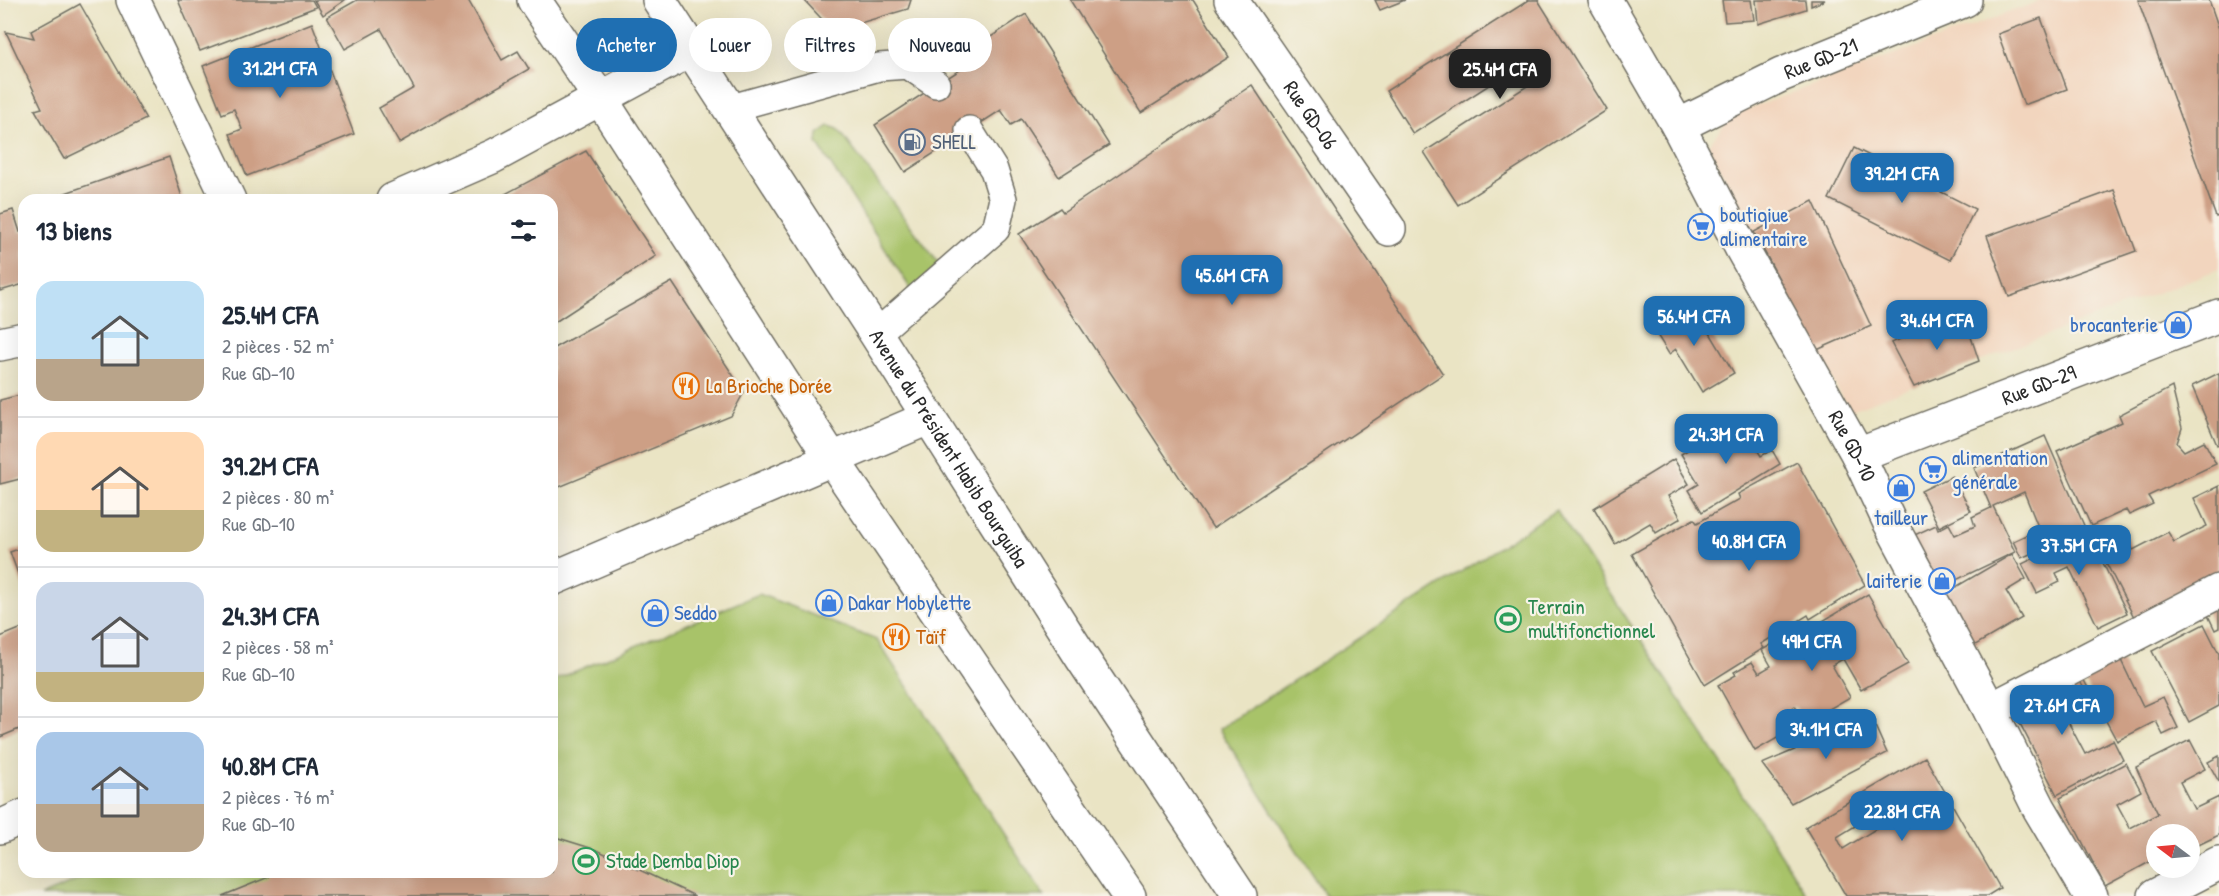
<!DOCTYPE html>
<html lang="fr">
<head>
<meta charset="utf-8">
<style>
	:root { --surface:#fff; --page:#f2f2f3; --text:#1f2937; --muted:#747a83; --line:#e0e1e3; --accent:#1f6fb2 }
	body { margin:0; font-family:"Patrick Hand",sans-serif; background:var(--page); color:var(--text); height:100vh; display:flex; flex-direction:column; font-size:22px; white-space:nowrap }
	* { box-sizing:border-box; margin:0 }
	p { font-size:20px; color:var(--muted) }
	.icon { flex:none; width:33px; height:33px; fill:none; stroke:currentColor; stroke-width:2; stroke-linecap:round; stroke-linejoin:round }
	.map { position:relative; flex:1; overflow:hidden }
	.side { position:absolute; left:18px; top:194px; width:540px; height:684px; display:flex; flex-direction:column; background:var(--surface); border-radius:18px; box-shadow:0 6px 24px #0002 }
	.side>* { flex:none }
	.hud { position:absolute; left:576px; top:18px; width:570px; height:54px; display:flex; gap:12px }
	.needle { width:39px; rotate:286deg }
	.controls { position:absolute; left:2146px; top:824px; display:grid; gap:12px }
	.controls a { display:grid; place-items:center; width:54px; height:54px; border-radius:50%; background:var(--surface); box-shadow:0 6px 24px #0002; font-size:30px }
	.price { position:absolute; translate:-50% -51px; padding:0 14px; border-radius:12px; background:var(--accent); color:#fff; font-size:20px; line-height:39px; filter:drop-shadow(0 2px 3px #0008) }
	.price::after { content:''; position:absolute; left:50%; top:36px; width:18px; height:14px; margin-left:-9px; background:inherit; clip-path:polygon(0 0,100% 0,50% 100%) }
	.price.current { background:#222; color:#fff }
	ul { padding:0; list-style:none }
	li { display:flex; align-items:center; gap:18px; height:150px; padding:0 18px }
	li+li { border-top:2px solid var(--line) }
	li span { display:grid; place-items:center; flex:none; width:168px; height:120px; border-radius:18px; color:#555 }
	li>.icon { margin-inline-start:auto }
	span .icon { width:72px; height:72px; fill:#fffc; stroke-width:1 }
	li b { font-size:26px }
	h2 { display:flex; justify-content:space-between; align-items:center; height:72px; padding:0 18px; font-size:26px }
	.tag { padding:0 21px; border-radius:27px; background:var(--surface); box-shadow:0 6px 24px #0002; font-size:21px; line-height:54px }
	.tag.current { background:var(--accent); color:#fff }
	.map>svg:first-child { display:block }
</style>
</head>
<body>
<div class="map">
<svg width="2219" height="896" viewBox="0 0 2219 896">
	<rect width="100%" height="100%" fill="#f7f3e8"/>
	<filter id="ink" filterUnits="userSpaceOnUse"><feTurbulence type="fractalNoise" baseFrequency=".0167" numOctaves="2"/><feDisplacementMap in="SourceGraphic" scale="12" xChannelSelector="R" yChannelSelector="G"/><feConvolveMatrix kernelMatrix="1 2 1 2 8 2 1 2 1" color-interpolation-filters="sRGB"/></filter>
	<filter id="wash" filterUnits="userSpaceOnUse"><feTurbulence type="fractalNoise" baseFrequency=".008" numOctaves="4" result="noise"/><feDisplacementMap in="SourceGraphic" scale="24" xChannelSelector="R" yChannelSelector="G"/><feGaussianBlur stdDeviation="1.35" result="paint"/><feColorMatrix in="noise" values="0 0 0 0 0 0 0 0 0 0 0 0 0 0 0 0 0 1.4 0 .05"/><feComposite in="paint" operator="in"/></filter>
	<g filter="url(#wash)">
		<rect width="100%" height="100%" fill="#eae4c4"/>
		<path fill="#f2d5be" d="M2043 0H2219V269L1849 411 1708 146 1732 115Z"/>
		<g fill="#a8c369" stroke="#6a774a" stroke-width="1.5">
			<path d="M829 126 838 129 939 264 912 291 817 143 818 134Z"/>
			<path d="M1556 510 1788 865 1807 896H1326L1219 729Z"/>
			<path d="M759 594 877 640 1044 896H40L98 872H552V681Z"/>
		</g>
		<g id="blocks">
			<g fill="#cd9f85" fill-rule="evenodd">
				<path d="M178 0H312L316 7 200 51Z"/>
				<path d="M314 0H345L323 15Z"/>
				<path d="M357 0H468L502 60 518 51 529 69 399 143 379 108 414 88 381 29 345 49 327 17Z"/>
				<path d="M804 0H911L908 9 833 31Z"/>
				<path d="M1070 0H1193L1229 57 1141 113Z"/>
				<path d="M1375 0H1405L1380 10Z"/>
				<path d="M1529 0H1538L1607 110 1458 205 1424 152 1532 83 1520 65 1413 134 1386 91Z"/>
				<path d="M1722 0H1751L1754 20 1725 22Z"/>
				<path d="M1756 0H1805L1806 9 1758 24Z"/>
				<path d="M1811 0H1825L1811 6Z"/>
				<path d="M2138 0H2209L2219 29V216L2216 217Z"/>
				<path d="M80 4 146 119 64 159 35 110 42 108 6 32 34 38 31 31Z"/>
				<path d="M1026 14 1109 145 1059 177 1021 119 1011 125 1001 110 905 172 875 125 969 64 963 55Z"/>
				<path d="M2041 18 2067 89 2024 105 1998 34Z"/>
				<path d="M312 23 354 134 247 176 230 134 242 129 234 109 222 114 203 66Z"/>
				<path d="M1252 85 1443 374 1213 528 1019 234 1060 208 1063 212Z"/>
				<path d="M1854 148 1975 209 1950 260 1829 199Z"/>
				<path d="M586 151 656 256 552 324V200H494Z"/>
				<path d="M169 157 183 200H48V199Z"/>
				<path d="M2114 190 2136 251 2009 297 1987 236Z"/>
				<path d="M1813 201 1871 326 1817 350 1754 232Z"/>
				<path d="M13 210 20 232 24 231V284L0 291V214Z"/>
				<path d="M672 282 744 392 731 416 552 490V349Z"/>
				<path d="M1692 303 1734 373 1702 392 1676 349 1669 354 1652 327Z"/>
				<path d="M1963 313 1979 361 1914 387 1891 343Z"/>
				<path d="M2219 373V444L2217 445 2192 386Z"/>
				<path d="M2172 387 2182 428 2177 443 2184 451 2204 441 2216 464 2148 496 2153 504 2129 515 2126 510 2091 526 2057 451 2122 422 2119 415Z"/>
				<path d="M24 394V478L0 484V400Z"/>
				<path d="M1738 419 1761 456 1772 450 1780 464 1702 512 1689 490 1699 484 1681 454Z"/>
				<path d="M2045 436 2086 530 2021 558 2013 541 2039 529 2024 492 1993 506 2015 552 1933 591 1908 538 1936 525 1938 530 1949 524 1955 535 1975 526 1972 517 1991 508 1974 468Z"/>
				<path d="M1674 459 1689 484 1668 496 1681 518 1656 533 1650 523 1615 544 1594 508Z"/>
				<path d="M1797 462 1865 585 1810 619 1808 615 1761 644 1764 648 1705 685 1632 554 1694 519 1697 523 1740 499 1738 494Z"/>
				<path d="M1952 476 1971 511 1939 527 1921 491Z"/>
				<path d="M2219 486V576L2135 619 2095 541 2121 528 2133 550 2168 532 2174 542 2207 526 2194 498Z"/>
				<path d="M2088 532 2127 613 2098 627 2069 567 2056 573 2060 582 2037 593 2022 564Z"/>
				<path d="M24 547V590L10 552Z"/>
				<path d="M2012 554 2026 579 2006 591 2022 618 1972 647 1942 595Z"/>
				<path d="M1868 594 1908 664 1861 690 1843 659 1832 665 1850 697 1805 723 1795 706 1784 713 1793 729 1755 751 1718 685 1736 675 1734 672 1752 662 1759 673 1771 666 1762 650 1806 625 1820 649 1832 642 1821 622Z"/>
				<path d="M2219 601V628L2215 630 2205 609Z"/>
				<path d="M2204 624 2219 654V706L2189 722 2152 651Z"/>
				<path d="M22 628 24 634V727L0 737V637Z"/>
				<path d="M2118 654 2143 706 2163 697 2178 728 2163 735 2156 721 2117 741 2080 673Z"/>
				<path d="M2076 673 2089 699 2063 712 2085 754 2113 740 2123 760 2057 795 2012 708Z"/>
				<path d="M1871 717 1887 753 1791 803 1762 764Z"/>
				<path d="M2190 740 2205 769 2180 782 2194 809 2219 797V835L2190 849V834H2157V858L2105 886 2060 798 2126 763 2141 791 2117 804 2130 828 2158 814 2136 767Z"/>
				<path d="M2219 756V782L2208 762Z"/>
				<path d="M1925 757 2000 888 1987 896H1846L1805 827ZM1896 801 1902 813 1843 849 1837 837Z"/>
				<path d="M552 836 597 850 695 896H222L269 877 266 872H552Z"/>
			</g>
		</g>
	</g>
	<g filter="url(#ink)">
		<use href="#blocks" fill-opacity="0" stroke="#6e6c61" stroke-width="1.5"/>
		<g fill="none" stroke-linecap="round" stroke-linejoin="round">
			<defs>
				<g id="service">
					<path d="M728 109 879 67 908 65 936 84"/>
					<path d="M876 334 996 229 1003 199 994 170 969 130"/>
				</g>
				<g id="minor">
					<path d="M133 0 229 200"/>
					<path d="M534 0 600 98 832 459 1129 896"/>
					<path id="s1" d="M1231 0 1389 229"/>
					<path id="s2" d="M1605 0 1678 126 1742 249 1858 455 1889 521 1990 710 2039 808 2091 896"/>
					<path id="s3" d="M1678 126 1781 75 1965 0"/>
					<path d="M393 200 494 156 690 50"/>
					<path d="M0 344 24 339"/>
					<path id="s4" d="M1858 455 2219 316"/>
					<path d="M552 579 928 418"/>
					<path d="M1990 710 2219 591"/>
					<path d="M0 827 24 816"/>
					<path d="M2155 896 2219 863"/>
				</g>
				<g id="secondary">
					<path id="s5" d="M659 0 876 334 1082 658 1240 896"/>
				</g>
			</defs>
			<use href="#service" stroke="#6e6c61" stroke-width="30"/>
			<use href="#minor" stroke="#6e6c61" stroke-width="36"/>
			<use href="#secondary" stroke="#6e6c61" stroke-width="36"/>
			<use href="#service" stroke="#fff" stroke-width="27"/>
			<use href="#minor" stroke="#fff" stroke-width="33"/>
			<use href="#secondary" stroke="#fff" stroke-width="33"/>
		</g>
	</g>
	<defs>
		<symbol id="fuel-ring" viewBox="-11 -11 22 22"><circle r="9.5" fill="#f7f3e8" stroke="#5c6f8a" stroke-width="1.5"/><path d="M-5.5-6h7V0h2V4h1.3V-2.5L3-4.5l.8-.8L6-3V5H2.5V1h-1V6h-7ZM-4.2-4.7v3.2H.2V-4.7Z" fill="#5c6f8a"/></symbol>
		<symbol id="supermarket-ring" viewBox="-11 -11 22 22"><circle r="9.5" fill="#f7f3e8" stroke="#3f7fe0" stroke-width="1.5"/><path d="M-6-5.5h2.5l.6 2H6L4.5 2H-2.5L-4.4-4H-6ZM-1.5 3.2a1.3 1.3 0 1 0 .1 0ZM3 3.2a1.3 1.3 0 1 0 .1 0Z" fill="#3f7fe0"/></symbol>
		<symbol id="shop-ring" viewBox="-11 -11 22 22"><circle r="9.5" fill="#f7f3e8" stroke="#3f7fe0" stroke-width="1.5"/><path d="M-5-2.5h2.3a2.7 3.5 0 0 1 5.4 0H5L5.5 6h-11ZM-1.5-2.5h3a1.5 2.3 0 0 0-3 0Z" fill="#3f7fe0"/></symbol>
		<symbol id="restaurant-ring" viewBox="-11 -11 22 22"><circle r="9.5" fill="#f7f3e8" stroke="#e8710a" stroke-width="1.5"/><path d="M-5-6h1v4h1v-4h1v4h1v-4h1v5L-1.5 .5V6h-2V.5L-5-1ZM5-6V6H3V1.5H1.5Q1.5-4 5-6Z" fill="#e8710a"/></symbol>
		<symbol id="stadium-ring" viewBox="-11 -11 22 22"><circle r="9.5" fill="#f7f3e8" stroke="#2e9e5b" stroke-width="1.5"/><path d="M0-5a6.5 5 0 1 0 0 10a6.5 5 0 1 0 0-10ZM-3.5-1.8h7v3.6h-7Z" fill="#2e9e5b"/></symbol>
	</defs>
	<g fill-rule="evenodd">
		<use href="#fuel-ring" x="897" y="127" width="30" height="30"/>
		<use href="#supermarket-ring" x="1686" y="212" width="30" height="30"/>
		<use href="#shop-ring" x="2163" y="310" width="30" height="30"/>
		<use href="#restaurant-ring" x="671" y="371" width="30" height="30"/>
		<use href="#supermarket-ring" x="1918" y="455" width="30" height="30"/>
		<use href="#shop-ring" x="1886" y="473" width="30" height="30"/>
		<use href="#shop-ring" x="1927" y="566" width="30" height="30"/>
		<use href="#shop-ring" x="814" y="588" width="30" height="30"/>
		<use href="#shop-ring" x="640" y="598" width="30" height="30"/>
		<use href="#stadium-ring" x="1493" y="604" width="30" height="30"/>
		<use href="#restaurant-ring" x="881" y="622" width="30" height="30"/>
		<use href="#stadium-ring" x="571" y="846" width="30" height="30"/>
	</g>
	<g text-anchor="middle" stroke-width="4.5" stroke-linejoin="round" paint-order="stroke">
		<g font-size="21" fill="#2b2b2b" stroke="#f7f3e8">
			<text dy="7" stroke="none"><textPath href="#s3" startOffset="158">Rue GD-21</textPath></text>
			<text dy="7" stroke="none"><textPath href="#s1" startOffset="140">Rue GD-06</textPath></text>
			<text dy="7" stroke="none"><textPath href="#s4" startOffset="194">Rue GD-29</textPath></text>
			<text dy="7" stroke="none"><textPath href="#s2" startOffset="510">Rue GD-10</textPath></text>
			<text dy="7" stroke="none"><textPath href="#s5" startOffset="534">Avenue du Président Habib Bourguiba</textPath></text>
		</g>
		<g font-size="21" fill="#4e5e75" stroke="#f7f3e8" text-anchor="start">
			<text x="932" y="149">SHELL</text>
		</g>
		<g font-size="21" fill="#366cbe" stroke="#f7f3e8" text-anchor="start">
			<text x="1720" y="222">boutiqiue<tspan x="1720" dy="24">alimentaire</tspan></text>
			<text x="2158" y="332" text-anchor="end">brocanterie</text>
			<text x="1952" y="465">alimentation<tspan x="1952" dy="24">générale</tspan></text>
			<text x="1901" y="525" text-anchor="middle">tailleur</text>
			<text x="1922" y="588" text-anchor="end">laiterie</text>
			<text x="848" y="610">Dakar Mobylette</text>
			<text x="674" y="620">Seddo</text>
		</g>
		<g font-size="21" fill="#c56008" stroke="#f7f3e8" text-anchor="start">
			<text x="706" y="393">La Brioche Dorée</text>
			<text x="916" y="644">Taïf</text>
		</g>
		<g font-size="21" fill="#27864d" stroke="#f7f3e8" text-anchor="start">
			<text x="1528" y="614">Terrain<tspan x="1528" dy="24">multifonctionnel</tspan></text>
			<text x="606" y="868">Stade Demba Diop</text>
		</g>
	</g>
</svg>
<div class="controls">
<a><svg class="needle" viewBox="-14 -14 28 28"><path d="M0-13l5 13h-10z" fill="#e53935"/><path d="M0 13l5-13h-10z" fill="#747a83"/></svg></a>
</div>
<b class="price" style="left:280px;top:99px">31.2M CFA</b>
<b class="price current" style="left:1500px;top:100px">25.4M CFA</b>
<b class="price" style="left:1902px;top:204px">39.2M CFA</b>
<b class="price" style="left:1232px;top:306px">45.6M CFA</b>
<b class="price" style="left:1694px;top:347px">56.4M CFA</b>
<b class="price" style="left:1937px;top:351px">34.6M CFA</b>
<b class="price" style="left:1726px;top:465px">24.3M CFA</b>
<b class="price" style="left:1749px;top:572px">40.8M CFA</b>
<b class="price" style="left:2079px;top:576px">37.5M CFA</b>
<b class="price" style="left:1812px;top:672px">49M CFA</b>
<b class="price" style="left:2062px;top:736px">27.6M CFA</b>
<b class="price" style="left:1826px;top:760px">34.1M CFA</b>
<b class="price" style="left:1902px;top:842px">22.8M CFA</b>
<div class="hud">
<a class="tag current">Acheter</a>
<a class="tag">Louer</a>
<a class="tag">Filtres</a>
<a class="tag">Nouveau</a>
</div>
<section class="side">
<h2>13 biens<svg class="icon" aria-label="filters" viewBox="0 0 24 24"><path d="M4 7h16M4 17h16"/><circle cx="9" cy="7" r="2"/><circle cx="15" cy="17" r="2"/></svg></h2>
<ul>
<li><span style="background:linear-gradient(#bfe0f5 65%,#b9a48a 0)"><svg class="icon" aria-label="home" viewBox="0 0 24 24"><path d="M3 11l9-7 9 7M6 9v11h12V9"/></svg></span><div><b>25.4M CFA</b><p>2 pièces · 52 m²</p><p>Rue GD-10</p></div></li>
<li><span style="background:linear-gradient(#ffd9b3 65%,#c2b280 0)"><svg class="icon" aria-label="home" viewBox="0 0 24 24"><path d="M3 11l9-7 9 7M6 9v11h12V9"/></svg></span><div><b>39.2M CFA</b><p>2 pièces · 80 m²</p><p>Rue GD-10</p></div></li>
<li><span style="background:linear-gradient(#c9d6e8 75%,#c2b280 0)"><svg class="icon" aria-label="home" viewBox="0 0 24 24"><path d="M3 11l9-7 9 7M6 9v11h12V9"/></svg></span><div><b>24.3M CFA</b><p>2 pièces · 58 m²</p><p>Rue GD-10</p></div></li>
<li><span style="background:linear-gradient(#a9c7e8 60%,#b9a48a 0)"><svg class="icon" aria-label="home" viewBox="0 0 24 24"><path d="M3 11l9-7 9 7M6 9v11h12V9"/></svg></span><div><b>40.8M CFA</b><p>2 pièces · 76 m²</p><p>Rue GD-10</p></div></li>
</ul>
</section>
</div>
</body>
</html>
